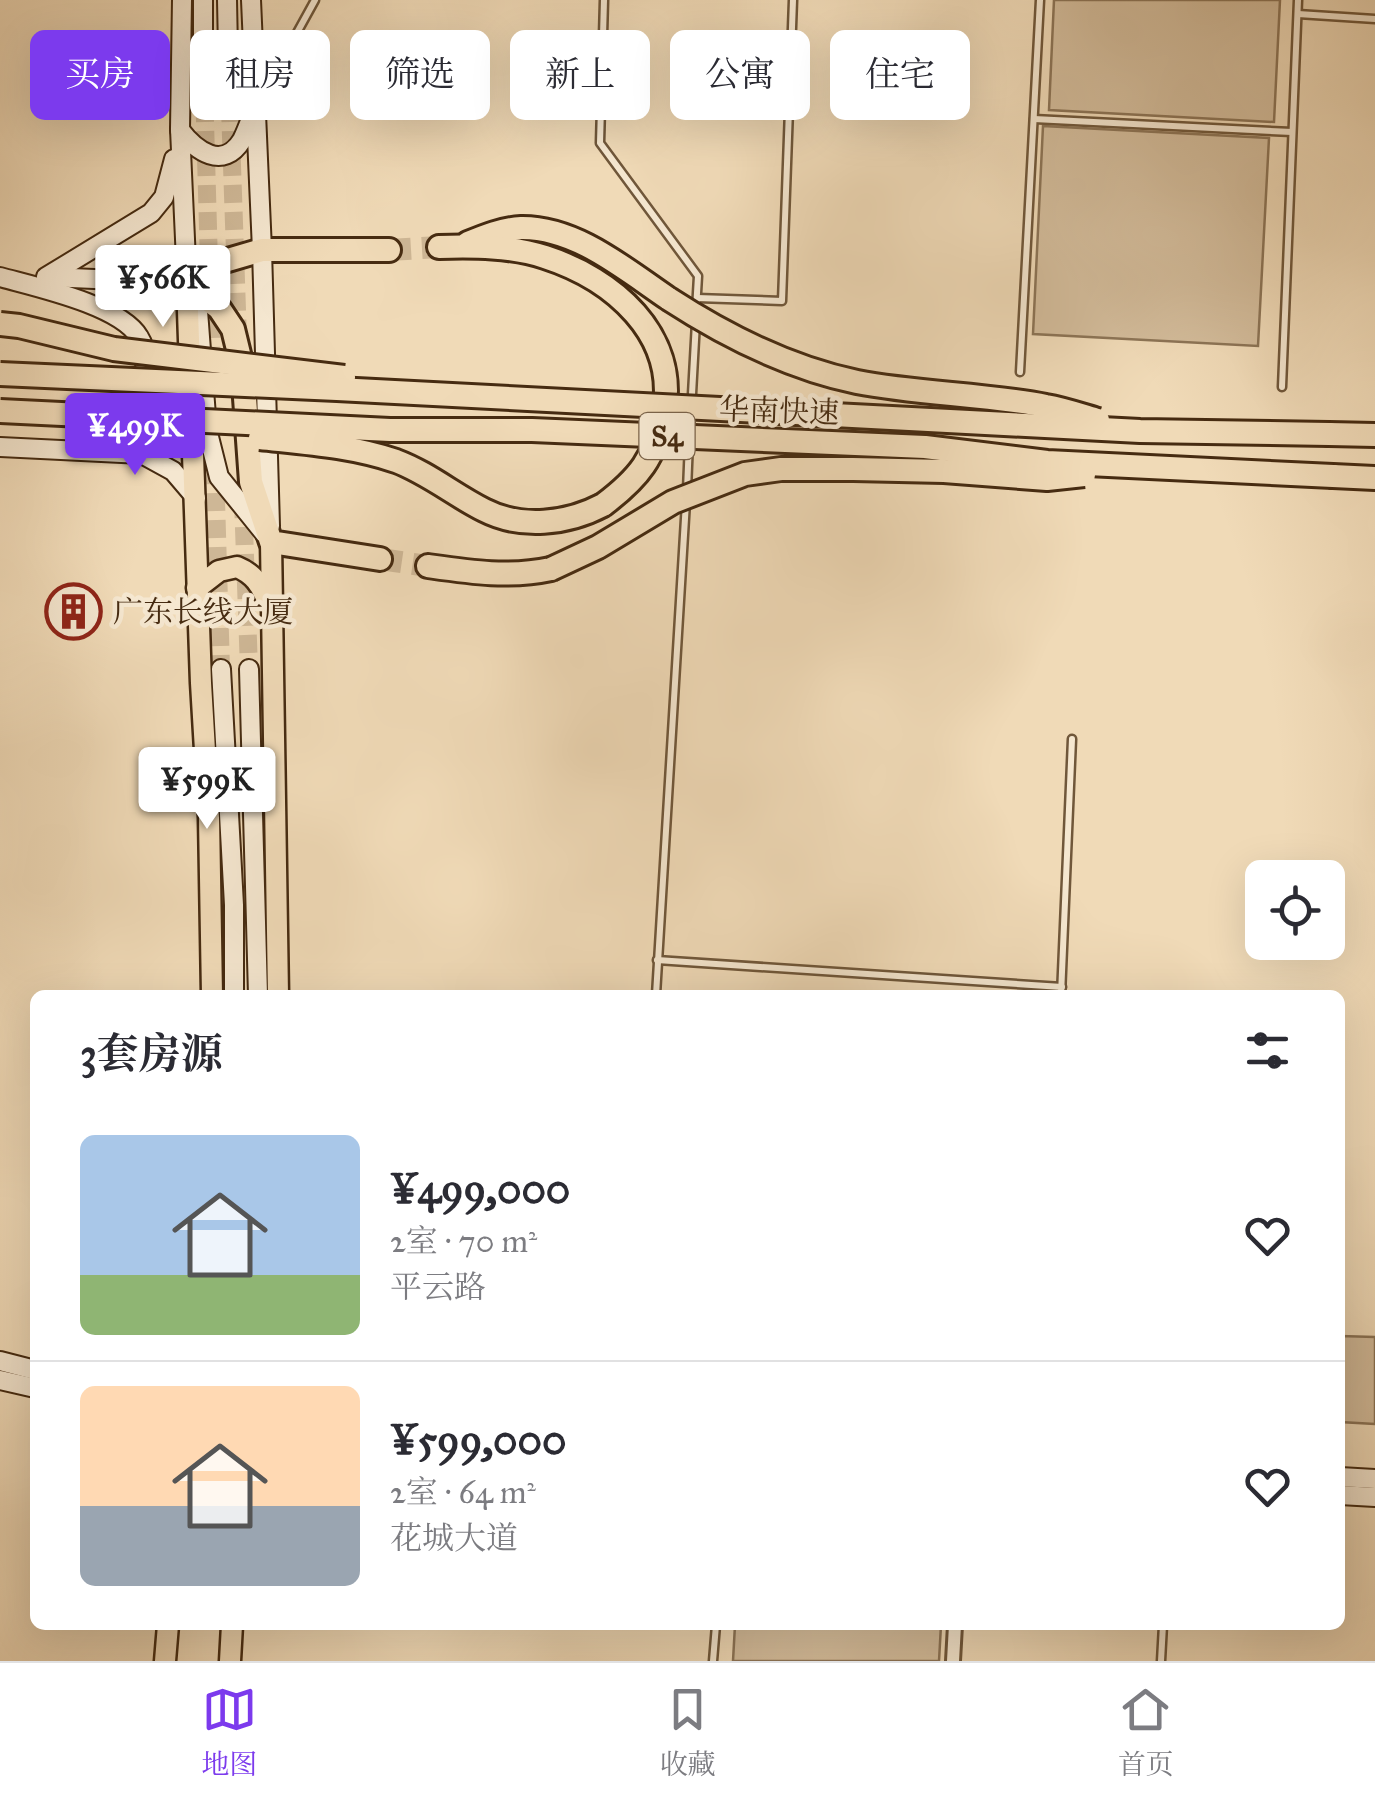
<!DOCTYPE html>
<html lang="zh">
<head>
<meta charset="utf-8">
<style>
	:root { --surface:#fff; --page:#f2f2f3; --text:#2b2b33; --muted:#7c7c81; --line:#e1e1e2; --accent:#7c3aed }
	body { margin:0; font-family:"IM FELL Great Primer","Noto Serif SC",serif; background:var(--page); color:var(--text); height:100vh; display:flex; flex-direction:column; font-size:38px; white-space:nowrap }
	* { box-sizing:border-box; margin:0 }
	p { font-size:32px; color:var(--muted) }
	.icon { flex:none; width:55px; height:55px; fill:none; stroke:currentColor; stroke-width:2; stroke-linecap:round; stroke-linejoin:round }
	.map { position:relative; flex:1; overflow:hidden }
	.panel { position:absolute; left:30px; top:990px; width:1315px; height:640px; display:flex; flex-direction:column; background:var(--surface); border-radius:15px; box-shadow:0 10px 40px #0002 }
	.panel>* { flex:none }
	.banner { position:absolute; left:30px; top:30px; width:1315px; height:90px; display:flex; gap:20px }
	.fabs { position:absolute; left:1245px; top:860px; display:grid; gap:20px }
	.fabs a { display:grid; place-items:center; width:100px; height:100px; border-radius:15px; background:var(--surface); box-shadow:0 10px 40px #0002; font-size:50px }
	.price { position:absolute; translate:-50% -85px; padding:0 22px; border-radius:10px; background:#fff; color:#222; font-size:32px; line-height:65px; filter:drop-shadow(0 2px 5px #0008) }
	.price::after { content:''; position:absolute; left:50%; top:60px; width:30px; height:22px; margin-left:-15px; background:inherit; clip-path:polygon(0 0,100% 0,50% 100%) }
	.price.current { background:var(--accent); color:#fff }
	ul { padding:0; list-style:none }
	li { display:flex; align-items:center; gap:30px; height:250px; padding:0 50px }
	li+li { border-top:2px solid var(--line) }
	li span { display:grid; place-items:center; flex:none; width:280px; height:200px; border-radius:15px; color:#555 }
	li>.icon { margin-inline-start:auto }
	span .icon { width:120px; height:120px; fill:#fffc; stroke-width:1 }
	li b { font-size:42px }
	h2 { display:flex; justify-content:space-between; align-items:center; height:120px; padding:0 50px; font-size:42px }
	.tag { padding:0 35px; border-radius:15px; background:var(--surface); box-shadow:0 10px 40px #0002; font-size:35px; line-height:90px }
	.tag.current { background:var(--accent); color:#fff }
	.menu { display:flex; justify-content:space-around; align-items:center; height:140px; border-top:2px solid var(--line); background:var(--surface); font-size:28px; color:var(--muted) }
	.menu a { display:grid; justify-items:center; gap:5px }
	.menu .current { color:var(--accent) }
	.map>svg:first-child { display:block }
</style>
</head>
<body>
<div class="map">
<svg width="1375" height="1661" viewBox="0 0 1375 1661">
	<rect width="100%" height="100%" fill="#f0dab7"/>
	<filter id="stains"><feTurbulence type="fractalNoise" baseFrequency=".002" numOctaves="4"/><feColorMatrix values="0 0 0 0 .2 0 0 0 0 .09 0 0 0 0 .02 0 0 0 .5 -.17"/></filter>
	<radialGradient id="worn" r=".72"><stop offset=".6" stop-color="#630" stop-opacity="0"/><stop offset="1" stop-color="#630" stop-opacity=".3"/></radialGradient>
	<g fill="#d3bc9b" stroke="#8c7456" stroke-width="2.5">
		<path d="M1054 0H1280L1274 122 1049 110Z"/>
		<path d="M1043 126 1269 138 1258 346 1033 334Z"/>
		<path d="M1340 1336 1375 1337V1424L1340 1422Z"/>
		<path d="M735 1625H941L939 1661H733Z"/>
	</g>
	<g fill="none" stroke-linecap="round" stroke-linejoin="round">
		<g stroke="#ceb796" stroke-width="18" stroke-dasharray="18 9" stroke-linecap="butt">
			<path d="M203 50 212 370"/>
			<path d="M228 50 238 339"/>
			<path d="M215 466 221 669"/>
			<path d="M243 500 249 669"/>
		</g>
		<g stroke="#ceb796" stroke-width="22" stroke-dasharray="22 11" stroke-linecap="butt">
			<path d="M389 250 439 247"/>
			<path d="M380 559 428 566"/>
		</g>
		<defs>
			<g id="lane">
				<path d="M604 0 600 143 698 276 696 310"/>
				<path d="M1298 14 1375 19"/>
				<path d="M260 100 315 0"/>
				<path d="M1034 119 1292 132"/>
				<path d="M697 298 782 301 793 0"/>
				<path d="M1020 372 1040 0"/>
				<path d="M1282 387 1298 0"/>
				<path d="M690 430 696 322"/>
				<path d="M687 490 689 442"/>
				<path d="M657 960 1062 987"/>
				<path d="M656 995 686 502"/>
				<path d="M1061 995 1072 739"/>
				<path d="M713 1661 716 1625"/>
				<path d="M1161 1661 1163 1625"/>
			</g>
			<path id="street" d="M953 1661 955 1625"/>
			<g id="secondary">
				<path d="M182 0 180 129 187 283 198 311 207 429 219 477 265 534"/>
				<path d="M227 0 228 50"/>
				<path d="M251 0 262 250 270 526"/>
				<path d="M203 50V0"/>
				<path d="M180 130C196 151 223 171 242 140 246 132 249 124 252 116"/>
				<path d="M0 277C36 287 120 305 139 337 147 349 146 367 144 382 140 421 112 436 79 450"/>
				<path d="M46 277 151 213 164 197 174 159"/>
				<path d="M48 277 187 283"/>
				<path d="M0 447 142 454 173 471 196 498"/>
				<path d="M221 669 234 905V995"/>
				<path d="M249 669 258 995"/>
				<path d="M0 1361 35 1370"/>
				<path d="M0 1380 35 1388"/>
				<path d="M1340 1477 1375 1479"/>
				<path d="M1340 1495 1375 1497"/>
			</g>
			<g id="primary">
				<path d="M187 283 201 683 209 818 212 995"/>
				<path d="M271 542 278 995"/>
				<path d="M197 588 219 571 237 567C254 574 261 585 268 602"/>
				<path d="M165 1661 168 1625"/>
				<path d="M230 1661 232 1625"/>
			</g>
			<g id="highway">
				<path d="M468 243C485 236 502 229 521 228 576 227 626 270 669 299"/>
				<path d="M439 247C473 246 512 246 545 257 613 279 678 334 664 412 655 458 639 478 603 505"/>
				<path d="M1329 434 1375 435"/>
				<path d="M1333 476 1375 478"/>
				<path d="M380 559 271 542 251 482 243 370 233 329 219 308 187 283 221 262 262 250H389"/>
				<path d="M428 566C470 572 509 578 551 569"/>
			</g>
		</defs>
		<use href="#lane" stroke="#70573a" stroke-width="11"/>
		<use href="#street" stroke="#70573a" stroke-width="18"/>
		<use href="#secondary" stroke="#462b11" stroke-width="22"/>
		<use href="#primary" stroke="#462b11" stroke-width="25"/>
		<use href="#highway" stroke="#462b11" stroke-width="28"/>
		<use href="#lane" stroke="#f5e7d0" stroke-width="6"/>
		<use href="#street" stroke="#f5e7d0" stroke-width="12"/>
		<use href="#secondary" stroke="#f5e7d0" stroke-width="18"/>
		<use href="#primary" stroke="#f0dab7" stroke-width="20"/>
		<use href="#highway" stroke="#f0dab7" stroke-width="22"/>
		<defs>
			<g id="highway-bridge">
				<path d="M669 299C726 336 789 368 857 382 919 394 984 394 1046 406 1064 409 1081 415 1098 420"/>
				<path d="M0 324 19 326 114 349 344 377"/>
				<path d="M0 374 337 389 1140 431 1329 434"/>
				<path d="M0 411 390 430H532L925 447 1047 462 1333 476"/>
				<path d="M260 438C306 443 352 446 396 461 428 473 454 495 484 510 521 529 567 524 603 505"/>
				<path d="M551 569 598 547 673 502 745 474 781 469H853L944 471 1047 479 1084 475"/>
			</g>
		</defs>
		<use href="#highway-bridge" stroke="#462b11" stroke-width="28" stroke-linecap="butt"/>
		<use href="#highway-bridge" stroke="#f0dab7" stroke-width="22"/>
	</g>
	<defs>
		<symbol id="building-ring" viewBox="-11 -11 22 22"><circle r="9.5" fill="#f5e7d0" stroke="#8f2418" stroke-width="1.5"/><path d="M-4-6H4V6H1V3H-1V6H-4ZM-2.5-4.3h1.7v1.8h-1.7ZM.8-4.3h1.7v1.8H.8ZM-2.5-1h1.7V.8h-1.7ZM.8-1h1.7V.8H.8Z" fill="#8f2418"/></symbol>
	</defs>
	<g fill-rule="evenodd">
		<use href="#building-ring" x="42" y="580" width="63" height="63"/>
	</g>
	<g text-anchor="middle" stroke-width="9" stroke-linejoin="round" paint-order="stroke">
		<rect fill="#f5e7d0" stroke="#7a634a" stroke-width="2.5" x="639.5" y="413" width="55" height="46" rx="8"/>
		<g font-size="28" font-weight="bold" fill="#462b11">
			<text x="667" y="446">S4</text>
		</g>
		<g font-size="30" fill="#462b11" stroke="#f5e7d0">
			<text transform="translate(779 411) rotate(2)" y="10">华南快速</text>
		</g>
		<g font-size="30" fill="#462b11" stroke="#f5e7d0" text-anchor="start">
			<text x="113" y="622">广东长线大厦</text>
		</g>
	</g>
	<rect width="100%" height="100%" filter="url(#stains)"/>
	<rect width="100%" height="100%" fill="url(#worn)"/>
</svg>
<div class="fabs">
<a><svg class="icon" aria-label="locate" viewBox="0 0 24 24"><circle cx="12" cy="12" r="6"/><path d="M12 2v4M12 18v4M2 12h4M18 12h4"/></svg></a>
</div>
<b class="price" style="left:163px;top:330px">¥566K</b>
<b class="price current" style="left:135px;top:478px">¥499K</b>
<b class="price" style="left:207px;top:832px">¥599K</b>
<div class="banner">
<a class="tag current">买房</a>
<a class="tag">租房</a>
<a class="tag">筛选</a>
<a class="tag">新上</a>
<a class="tag">公寓</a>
<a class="tag">住宅</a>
</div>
<section class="panel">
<h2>3套房源<svg class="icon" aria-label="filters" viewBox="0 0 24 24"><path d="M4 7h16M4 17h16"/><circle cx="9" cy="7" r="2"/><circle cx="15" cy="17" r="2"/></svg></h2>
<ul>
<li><span style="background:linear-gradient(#a9c7e8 70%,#8fb573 0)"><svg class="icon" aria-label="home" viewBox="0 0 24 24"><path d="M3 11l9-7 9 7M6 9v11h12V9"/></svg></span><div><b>¥499,000</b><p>2室 · 70 m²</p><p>平云路</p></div><svg class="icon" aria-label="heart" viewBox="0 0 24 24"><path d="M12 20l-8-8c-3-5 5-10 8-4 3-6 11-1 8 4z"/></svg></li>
<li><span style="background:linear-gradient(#ffd9b3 60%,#9aa5b1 0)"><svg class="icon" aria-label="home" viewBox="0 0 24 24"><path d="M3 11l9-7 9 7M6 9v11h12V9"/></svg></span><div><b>¥599,000</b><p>2室 · 64 m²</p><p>花城大道</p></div><svg class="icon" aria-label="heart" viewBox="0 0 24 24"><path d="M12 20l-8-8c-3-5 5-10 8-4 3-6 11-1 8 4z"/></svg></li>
</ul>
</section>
</div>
<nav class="menu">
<a class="current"><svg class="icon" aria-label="map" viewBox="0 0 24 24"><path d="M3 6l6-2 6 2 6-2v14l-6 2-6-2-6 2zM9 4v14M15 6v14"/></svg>地图</a>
<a><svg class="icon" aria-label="saved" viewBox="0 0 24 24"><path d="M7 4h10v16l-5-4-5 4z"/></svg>收藏</a>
<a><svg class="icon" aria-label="home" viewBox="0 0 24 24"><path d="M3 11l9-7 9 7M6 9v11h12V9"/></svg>首页</a>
</nav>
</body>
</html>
